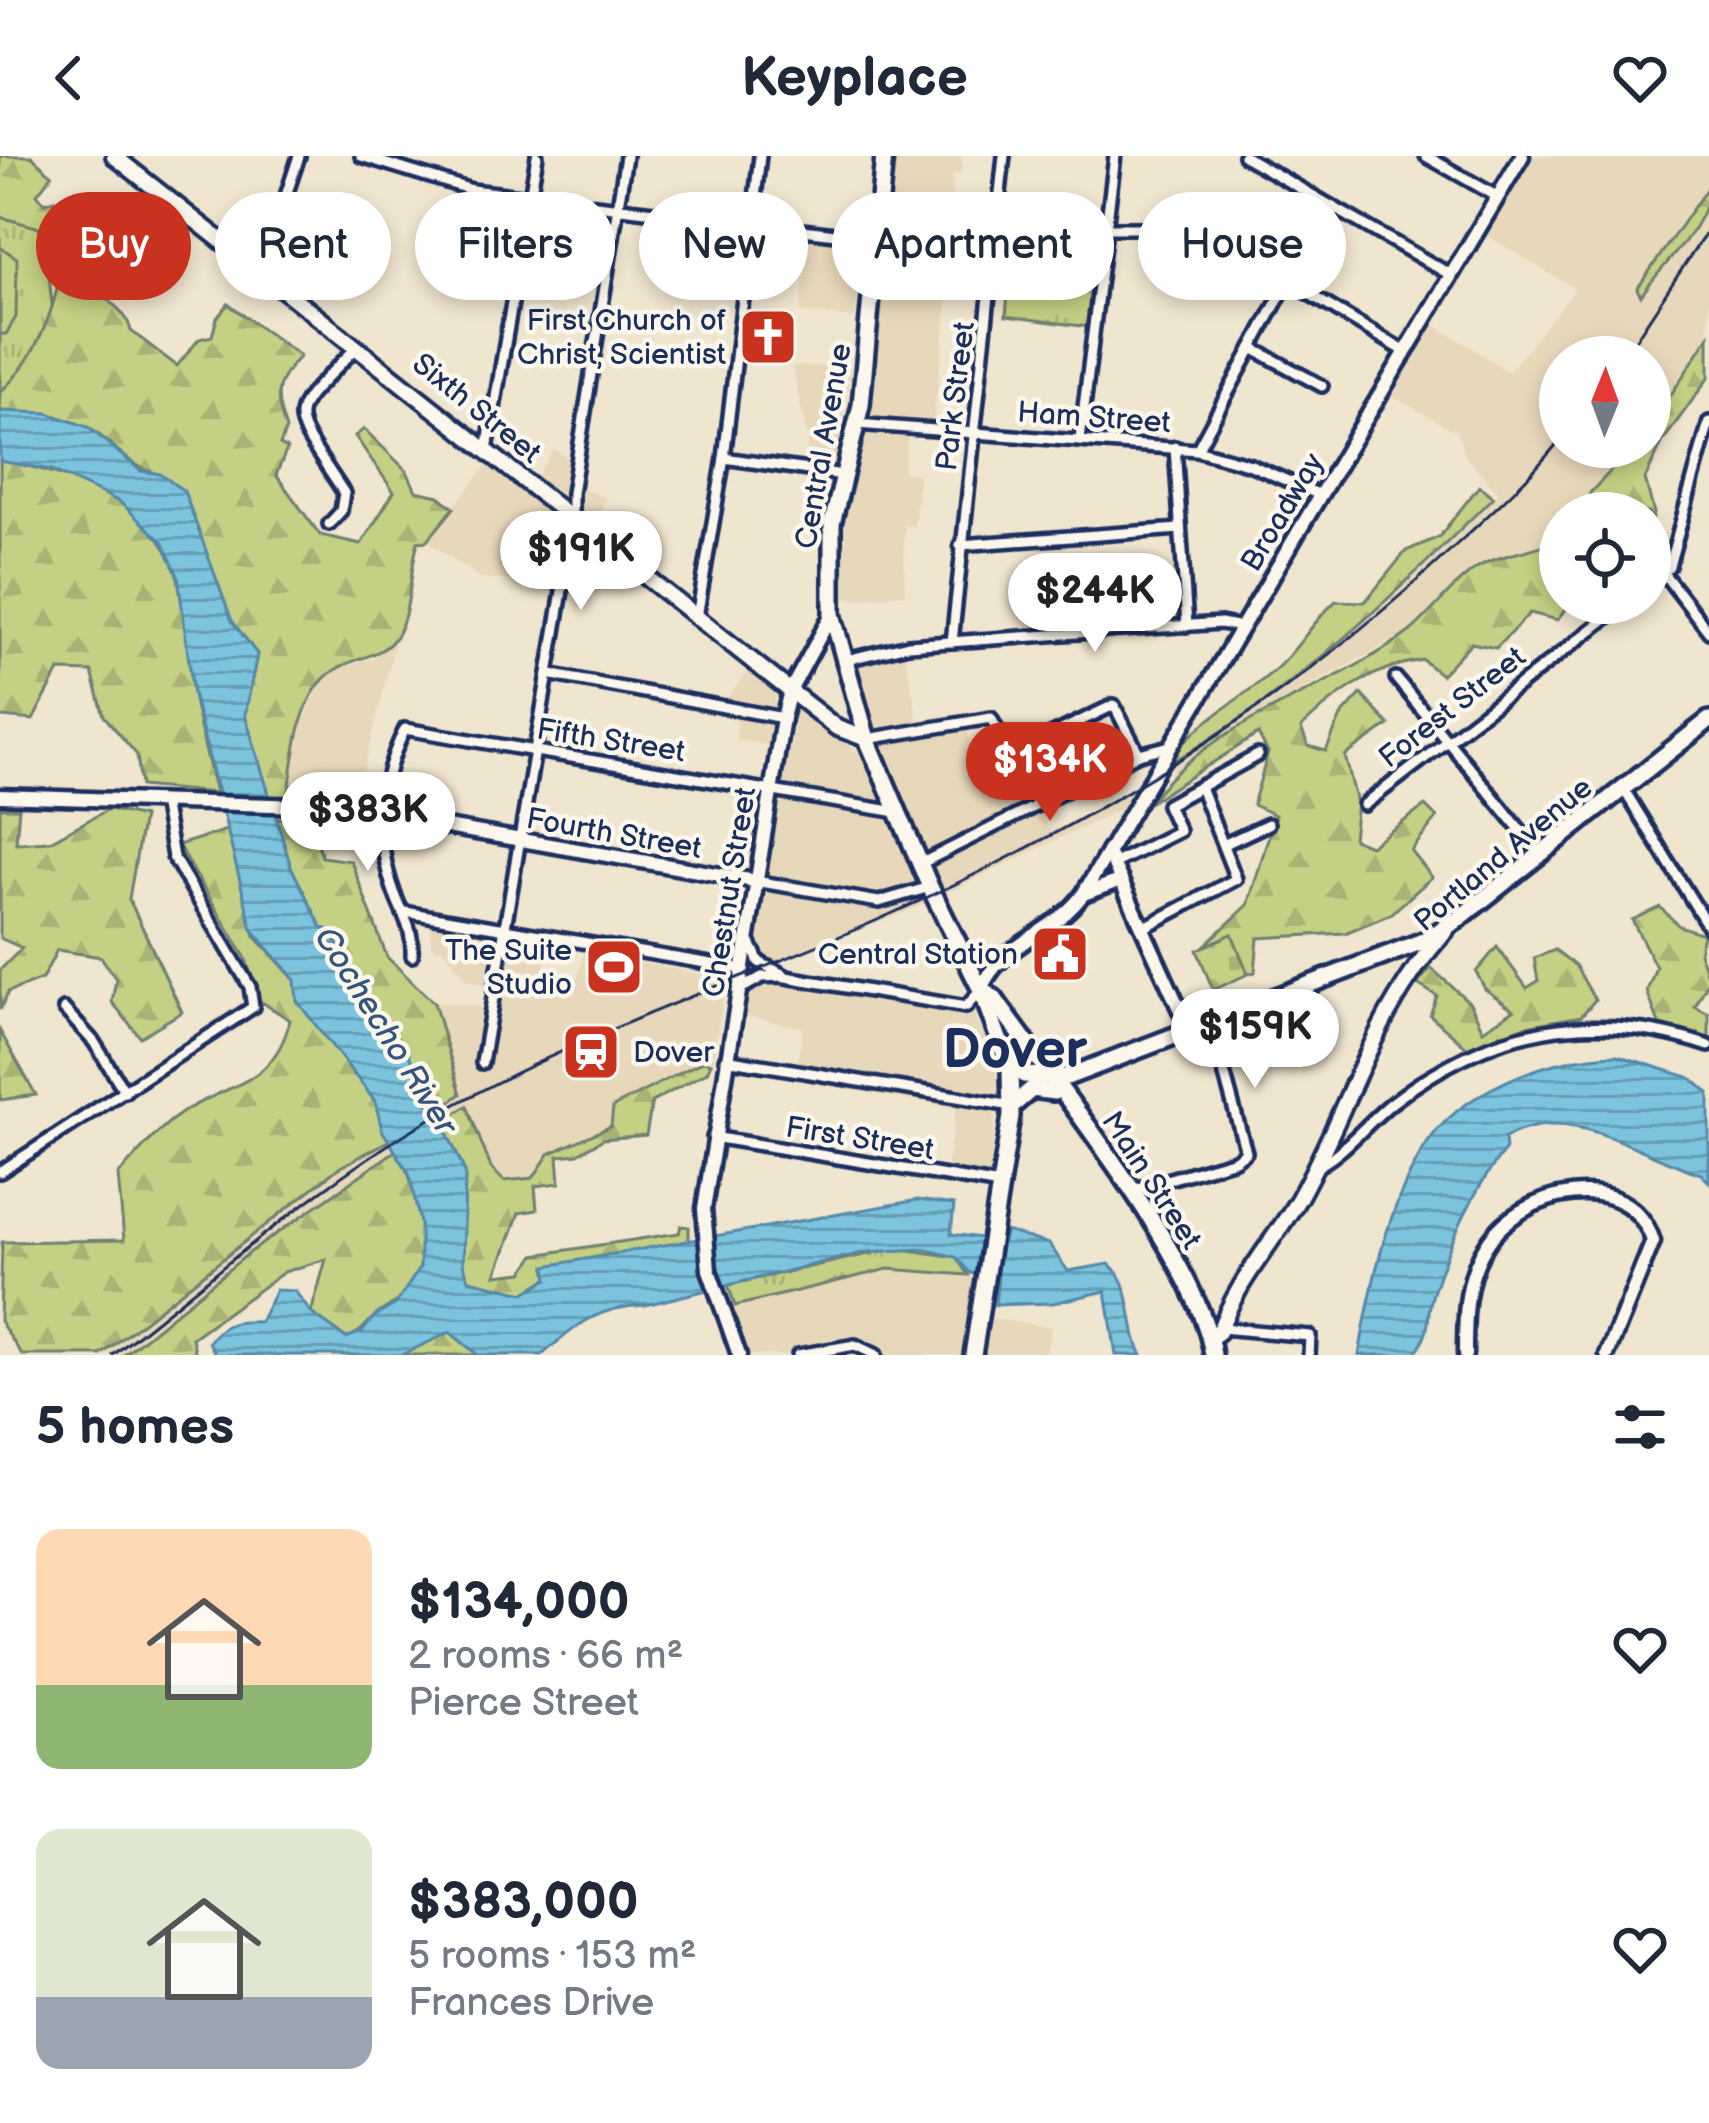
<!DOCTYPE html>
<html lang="en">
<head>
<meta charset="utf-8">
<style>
	:root { --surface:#fff; --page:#f6f6f7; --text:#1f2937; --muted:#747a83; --accent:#c8321e }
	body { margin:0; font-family:"Balsamiq Sans",sans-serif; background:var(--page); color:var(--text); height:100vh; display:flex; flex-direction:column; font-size:45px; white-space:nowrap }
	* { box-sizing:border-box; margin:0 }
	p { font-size:39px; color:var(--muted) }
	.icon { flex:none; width:66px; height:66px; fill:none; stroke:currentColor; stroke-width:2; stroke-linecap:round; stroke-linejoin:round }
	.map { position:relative; height:1199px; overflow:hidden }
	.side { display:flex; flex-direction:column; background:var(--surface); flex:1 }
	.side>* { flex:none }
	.guide { position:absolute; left:36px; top:36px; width:1638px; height:108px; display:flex; gap:24px }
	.needle { width:78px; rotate:1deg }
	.fabs { position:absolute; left:1539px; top:180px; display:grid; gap:24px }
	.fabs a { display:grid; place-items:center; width:132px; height:132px; border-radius:50%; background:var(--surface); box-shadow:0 6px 18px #0003; font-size:60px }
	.price { position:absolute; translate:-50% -102px; padding:0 27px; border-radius:42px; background:#fff; color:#222; font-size:39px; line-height:78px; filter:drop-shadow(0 3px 6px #0008) }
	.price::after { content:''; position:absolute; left:50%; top:72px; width:36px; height:27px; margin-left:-18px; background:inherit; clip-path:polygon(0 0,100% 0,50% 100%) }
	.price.current { background:var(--accent); color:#fff }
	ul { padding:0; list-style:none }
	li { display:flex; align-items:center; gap:36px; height:300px; padding:0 36px }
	li span { display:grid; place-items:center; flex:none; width:336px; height:240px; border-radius:24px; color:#555 }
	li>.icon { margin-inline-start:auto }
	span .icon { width:144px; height:144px; fill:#fffc; stroke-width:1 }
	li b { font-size:51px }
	h2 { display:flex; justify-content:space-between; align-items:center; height:144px; padding:0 36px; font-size:51px }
	.chip { padding:0 42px; border-radius:54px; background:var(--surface); box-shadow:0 6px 18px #0003; font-size:42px; line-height:108px }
	.chip.current { background:var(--accent); color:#fff }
	header { display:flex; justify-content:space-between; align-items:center; height:156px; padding:0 36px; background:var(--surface); font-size:54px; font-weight:700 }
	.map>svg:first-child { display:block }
</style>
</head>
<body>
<header><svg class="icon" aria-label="back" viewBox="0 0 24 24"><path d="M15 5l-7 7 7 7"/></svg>Keyplace<svg class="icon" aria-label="heart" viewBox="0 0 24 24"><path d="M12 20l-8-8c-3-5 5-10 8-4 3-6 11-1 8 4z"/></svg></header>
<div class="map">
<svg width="1709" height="1199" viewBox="0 0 1709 1199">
	<defs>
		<pattern id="grass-tufts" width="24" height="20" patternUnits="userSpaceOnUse" patternTransform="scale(3)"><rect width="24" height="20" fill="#c4d083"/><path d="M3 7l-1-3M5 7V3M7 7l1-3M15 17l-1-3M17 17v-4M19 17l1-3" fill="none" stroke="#a8b374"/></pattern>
		<pattern id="forest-firs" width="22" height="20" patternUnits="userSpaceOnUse" patternTransform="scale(3)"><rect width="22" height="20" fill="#c4d083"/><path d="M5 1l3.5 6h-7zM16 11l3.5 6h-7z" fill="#a8b374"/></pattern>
		<pattern id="cemetery-stones" width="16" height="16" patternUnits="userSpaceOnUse" patternTransform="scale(3)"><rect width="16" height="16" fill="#c4d083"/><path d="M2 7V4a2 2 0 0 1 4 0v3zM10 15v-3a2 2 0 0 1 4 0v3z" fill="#a8b374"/></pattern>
		<pattern id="water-rules" width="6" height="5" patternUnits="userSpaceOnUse" patternTransform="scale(3)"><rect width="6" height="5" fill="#7cc4dd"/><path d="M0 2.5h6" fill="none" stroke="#65a0b6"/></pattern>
	</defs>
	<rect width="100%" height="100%" fill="#f0e5cf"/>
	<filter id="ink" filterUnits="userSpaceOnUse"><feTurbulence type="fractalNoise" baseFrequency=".00833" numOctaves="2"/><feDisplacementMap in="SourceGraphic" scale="24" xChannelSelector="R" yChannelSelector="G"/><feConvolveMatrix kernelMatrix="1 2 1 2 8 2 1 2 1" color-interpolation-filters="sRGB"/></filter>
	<g filter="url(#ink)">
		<g fill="#e8d8bb">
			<path d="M893 0H962L961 18 953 19 946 162 933 267 908 283 903 317 919 319 914 370 904 369 905 438 842 444 839 378 876 209Z"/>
			<path d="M1529 0H1709V29L1641 139 1709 46V180L1650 271V201H1560V291H1633L1590 337 1584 357H1560V383L1526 399 1487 405 1407 477 1299 536 1168 621 1179 603 1361 466 1499 336 1466 302 1456 276 1393 240 1434 168 1509 216 1575 133 1484 78Z"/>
			<path d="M821 81 863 89 855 162 800 156 809 88Z"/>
			<path d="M792 210 851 211 833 322 803 319 808 284Z"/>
			<path d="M554 293 581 310 579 331 606 342 593 371 535 324Z"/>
			<path d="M488 308 557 364 553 427 480 422 427 385Z"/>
			<path d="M396 483 355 650 288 643 297 581 320 528 336 513 373 502Z"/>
			<path d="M902 484 918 564 962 558 974 596 1000 588 1050 676 1133 632 1121 653 915 752 725 828 713 907 703 906 613 952 611 970 549 998 533 1021 503 1025 491 1012 467 950 442 966 435 957 461 938 434 847 482 851 487 836 483 828 467 824 445 795 431 790V767L546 788 544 824 574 832 585 796 715 821 763 802 757 785 796 549 863 600 922 738 941 730 870 561 851 496Z"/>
			<path d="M750 513 776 534 769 589 736 584 737 563 728 541Z"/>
			<path d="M766 826 973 857 998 909 991 1022 946 1015 956 952 796 924 802 872 741 859 747 837Z"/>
			<path d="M390 984 398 993 249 1097 124 1199H101L337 1013Z"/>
			<path d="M888 1113 940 1114 993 1124 988 1162 1051 1171 1046 1199H746L728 1153Z"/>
		</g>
		<g fill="url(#grass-tufts)" stroke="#708070" stroke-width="3">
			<path d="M0 47 80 82 49 120 57 194 0 247Z"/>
			<path d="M1053 96 1100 101 1089 171 1006 160 1011 102 1051 106Z"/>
			<path d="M896 1092 956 1101 968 1119 888 1113 735 1150 728 1129Z"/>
		</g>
		<g fill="url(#forest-firs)" stroke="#708070" stroke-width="3">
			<path d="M0 0H31L52 19 37 38 44 47 55 44 103 77 147 93 159 103 135 121 107 107 90 114C94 143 126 148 131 175L177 210 199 183 212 180 217 162 228 148 300 200C275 227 273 238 286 273L280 289 287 293 276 319 320 379 361 388 394 336 355 280 364 273 407 315 416 335 439 340 454 352 427 385 418 386C409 416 412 450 398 477 385 502 356 500 335 514 297 537 294 604 288 643L270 642 245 559 257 498 232 465 160 318C133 314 117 291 95 276 68 259 32 256 0 255V236C39 203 70 125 58 77L0 61Z"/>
			<path d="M1709 29C1709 71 1663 106 1641 140L1637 133Z"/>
			<path d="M1709 180V221L1663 285 1645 323 1654 357 1650 377V357H1584L1590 337 1633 291H1650V271Z"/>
			<path d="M0 305C70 316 153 344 177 419 190 456 187 499 193 538 199 571 208 604 216 637L141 630 137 599 104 560 92 516 59 515 33 564 0 561Z"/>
			<path d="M1479 330 1493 341C1395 439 1288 542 1165 610 1192 567 1244 543 1279 510 1301 489 1313 465 1336 445L1365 446 1406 395 1439 381Z"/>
			<path d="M1560 383V404L1551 416 1560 422V447H1569L1558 464 1530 457 1496 492 1471 487 1441 519 1423 504C1373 511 1337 537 1301 572L1308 590 1326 595 1341 560 1361 538 1389 569 1345 600 1357 647 1353 683 1370 690 1425 650 1437 662 1411 695 1432 721 1391 758 1345 777 1258 782 1255 816 1248 818 1232 778 1203 791 1248 749 1275 659 1253 649 1268 597 1258 578 1149 647C1211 563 1327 537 1408 477 1434 457 1460 416 1490 405 1514 396 1536 394 1560 383Z"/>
			<path d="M0 652H19L16 687 50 685 109 653 143 661 129 743 182 856 140 881 112 846 116 823 101 801 57 794 42 823 8 836 0 854V814L22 792 0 782Z"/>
			<path d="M276 662 311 663 322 701 351 705 387 801 434 847 461 938 435 957 412 915 407 891 349 829 333 775 322 772 291 711Z"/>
			<path d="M227 674 255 780 295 824 298 845 375 945 390 984 337 1013 101 1199H22L0 1165 2 1086 124 1084 118 1019C135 1001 152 980 172 964 220 926 273 935 290 864L260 845 245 801 178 689Z"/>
			<path d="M1660 751 1679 770 1703 778 1699 797 1709 824 1695 851 1709 858V884L1659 868 1647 835 1656 811 1632 764Z"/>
			<path d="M1497 791 1527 832 1538 825 1534 802 1555 794 1575 809 1595 844 1581 860 1526 870 1470 894 1430 859 1437 840 1417 828 1431 812 1470 847 1483 874 1514 854 1485 833 1476 816Z"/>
			<path d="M0 875 36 939 0 944Z"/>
			<path d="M703 905 711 907 707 916 652 946 646 979 603 983 578 998 558 1000 560 1027 535 1030 537 1054 519 1057 496 1119 523 1116 535 1099 679 1077 681 1070 689 1071V1087L546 1111 548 1122 524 1137 469 1124 463 1108 465 1016 442 966 467 950 491 1012 504 1025 533 1022 549 998 611 970 613 951Z"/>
			<path d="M398 993C416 1029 435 1094 412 1131 403 1145 388 1149 375 1160 364 1170 362 1177 346 1182L311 1157 326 1103 284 1116 192 1182 196 1199H124L249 1097Z"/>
			<path d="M450 1176 478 1199H401Z"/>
		</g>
		<path fill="url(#cemetery-stones)" stroke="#708070" stroke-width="3" d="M1232 778 1248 818 1213 834 1197 794Z"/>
		<path fill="#c4d083" stroke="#708070" stroke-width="3" d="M0 91 17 102 16 161 6 178H0Z"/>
		<g fill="url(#water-rules)" stroke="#58a" stroke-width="3">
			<path d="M0 255 48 257 88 271 141 315 160 318 184 335 232 465 257 498 245 559 291 711 322 772 333 775 349 829 407 891 422 940 442 966 465 1016 463 1108 469 1124 524 1137 548 1123 546 1110 918 1044 954 1049 951 1078 1003 1085 1006 1075 1049 1088 1068 1115 1109 1108C1135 1130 1127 1172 1142 1199H1116L1106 1135 1053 1147 995 1149 998 1121 970 1117 956 1101 925 1093 866 1096 645 1149C598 1151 577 1168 542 1199H478L450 1176 401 1199H216L209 1186C223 1166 236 1165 260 1166L276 1134 295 1135 311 1157 346 1182 362 1176 374 1161 396 1148 420 1111V1067L409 1017 382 974 375 945 297 845 295 824 252 773 193 537 178 420 163 387 120 346 52 314 0 305Z"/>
			<path d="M1617 899 1691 922 1709 937V1026L1701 1018C1638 999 1568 944 1505 982L1506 993C1474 1031 1448 1090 1433 1137 1424 1165 1435 1169 1414 1199H1359C1371 1130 1386 1055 1423 994 1458 934 1551 900 1617 899Z"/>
		</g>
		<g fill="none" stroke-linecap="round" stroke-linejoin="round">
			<defs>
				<g id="minor">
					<path d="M361 0 472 34 877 83"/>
					<path d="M1244 0 1451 119"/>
					<path d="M1426 0 1498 41"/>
					<path d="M1110 72H1199L1406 196"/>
					<path d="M261 116 299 0"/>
					<path d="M1252 192 1322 230"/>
					<path d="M856 268 1197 294 1251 309 1320 339"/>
					<path d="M1080 284 1115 0"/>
					<path d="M1175 291 1187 470"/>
					<path d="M487 294 537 0"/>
					<path d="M1197 294 1288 125"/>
					<path d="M724 302 843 319"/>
					<path d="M329 368 341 355 344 337C285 246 284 266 357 191"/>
					<path d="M960 389 1180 373"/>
					<path d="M1664 418 1709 476"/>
					<path d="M1650 429 1669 410 1709 266"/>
					<path d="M697 461 724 302 760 0"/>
					<path d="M952 486 1004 0"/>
					<path d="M842 505 908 489 1221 467 1241 471"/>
					<path d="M548 518 783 562"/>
					<path d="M1396 522 1540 698"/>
					<path d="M867 583 991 562 1038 649"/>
					<path d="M1011 598 1114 549 1139 598"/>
					<path d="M1623 632 1709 772"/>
					<path d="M1364 649 1626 447"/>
					<path d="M1225 688 1268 668"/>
					<path d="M920 708 1139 598 1170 590"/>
					<path d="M1113 708 1179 675 1167 649 1258 599"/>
					<path d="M755 725 879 746 930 731"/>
					<path d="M405 756 741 813"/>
					<path d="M1143 772 1236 723 1200 631"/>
					<path d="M750 787 759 806 784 819"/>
					<path d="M412 800C413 776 407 767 398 746 374 689 377 629 405 573L897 656"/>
					<path d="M737 835 762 821 780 820 966 851 981 834"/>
					<path d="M64 853 94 886 125 936"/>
					<path d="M725 903 1012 950"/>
					<path d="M482 907 572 376V337L626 0"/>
					<path d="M713 981 1000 1029"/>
					<path d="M1314 1012C1343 999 1367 966 1393 946 1490 871 1593 851 1709 890"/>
					<path d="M0 1016 253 851 250 831 173 701 163 645"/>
					<path d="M1132 1034 1235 1004 1246 996 1210 865"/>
					<path d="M1221 1172 1310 1180 1309 1199"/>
					<path d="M798 1199 855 1189 876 1199"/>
				</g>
				<g id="tertiary">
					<path d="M0 640 333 651 755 725"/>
					<path d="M1108 696 1188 872"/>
					<path d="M1084 738 1121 724"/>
					<path d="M981 834C998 788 1055 778 1083 738L1522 0"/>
					<path d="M739 1199 709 1114 704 1053 783 562 790 535 832 458"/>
					<path d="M1465 1199C1465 1161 1465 1123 1486 1090 1519 1034 1628 1008 1653 1085L1607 1199"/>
				</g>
				<g id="secondary">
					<path d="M114 0 837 572 867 583"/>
					<path d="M1210 1182 1219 1176C1238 1123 1271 1090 1299 1042 1349 953 1375 851 1446 775"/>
				</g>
				<g id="primary">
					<path d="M884 0 861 249 832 368V458L867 583 930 731 981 834 1010 913 1011 960 973 1199"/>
					<path d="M982 835 994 842C1052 925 1200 1105 1213 1199"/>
					<path d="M1009 906 1024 919 1067 921 1423 785 1456 765 1709 564"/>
					<path d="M1012 950 1032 933 1054 936"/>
				</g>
			</defs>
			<use href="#minor" stroke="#1b2f5e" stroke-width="18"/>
			<use href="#tertiary" stroke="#1b2f5e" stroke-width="21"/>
			<use href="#secondary" stroke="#1b2f5e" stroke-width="22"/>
			<use href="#primary" stroke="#1b2f5e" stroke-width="24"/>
			<use href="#minor" stroke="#fbf7ec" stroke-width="9"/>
			<use href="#tertiary" stroke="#fbf7ec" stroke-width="12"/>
			<use href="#secondary" stroke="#fbf7ec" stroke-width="14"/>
			<use href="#primary" stroke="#fbf7ec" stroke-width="15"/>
			<g stroke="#1b2f5e" stroke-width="3">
				<path d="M1624 201 1709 72"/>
				<path d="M113 1199C229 1108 342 1007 473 939 603 870 740 824 873 766 1083 674 1277 556 1444 400 1484 363 1526 327 1560 284"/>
			</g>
		</g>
	</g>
	<defs>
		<symbol id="church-square" viewBox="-11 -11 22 22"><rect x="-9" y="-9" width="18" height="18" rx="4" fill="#c8321e" stroke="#fbf7ec"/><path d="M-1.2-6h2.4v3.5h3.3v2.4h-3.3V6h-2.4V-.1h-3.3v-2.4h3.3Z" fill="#fff"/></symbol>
		<symbol id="civic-square" viewBox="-11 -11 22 22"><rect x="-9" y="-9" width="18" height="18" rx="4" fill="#c8321e" stroke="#fbf7ec"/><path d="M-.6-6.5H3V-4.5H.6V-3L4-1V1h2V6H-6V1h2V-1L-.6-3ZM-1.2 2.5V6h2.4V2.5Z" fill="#fff"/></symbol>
		<symbol id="stadium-square" viewBox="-11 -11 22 22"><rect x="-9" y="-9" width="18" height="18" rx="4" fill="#c8321e" stroke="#fbf7ec"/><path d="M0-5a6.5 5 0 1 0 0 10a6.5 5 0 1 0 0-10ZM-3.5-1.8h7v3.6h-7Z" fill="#fff"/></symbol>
		<symbol id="station-square" viewBox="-11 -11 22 22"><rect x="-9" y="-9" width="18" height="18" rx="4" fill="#c8321e" stroke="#fbf7ec"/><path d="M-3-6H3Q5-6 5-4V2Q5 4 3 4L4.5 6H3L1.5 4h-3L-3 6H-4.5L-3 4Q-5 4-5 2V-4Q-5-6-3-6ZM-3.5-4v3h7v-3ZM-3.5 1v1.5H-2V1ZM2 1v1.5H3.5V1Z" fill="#fff"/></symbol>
	</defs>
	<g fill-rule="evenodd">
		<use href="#church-square" x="735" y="148" width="66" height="66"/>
		<use href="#civic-square" x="1027" y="765" width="66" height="66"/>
		<use href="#stadium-square" x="581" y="778" width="66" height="66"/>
		<use href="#station-square" x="558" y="863" width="66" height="66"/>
	</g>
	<g text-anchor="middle" stroke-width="9" stroke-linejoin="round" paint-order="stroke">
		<g font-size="30" fill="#1b2f5e" stroke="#fbf7ec" text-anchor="end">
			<text x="726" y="174">First Church of<tspan x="726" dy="34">Christ, Scientist</tspan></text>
			<text x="572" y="804">The Suite<tspan x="572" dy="34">Studio</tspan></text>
			<text x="1018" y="808">Central Station</text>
			<text x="633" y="906" text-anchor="start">Dover</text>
		</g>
		<g font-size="30" fill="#1b2f5e" stroke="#fbf7ec">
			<text transform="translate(955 240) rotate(-83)" y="10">Park Street</text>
			<text transform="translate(477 252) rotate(39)" y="10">Sixth Street</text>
			<text transform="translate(1094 261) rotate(4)" y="10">Ham Street</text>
			<text transform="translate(823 290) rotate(-80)" y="10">Central Avenue</text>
			<text transform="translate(1282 356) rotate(-59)" y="10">Broadway</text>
			<text transform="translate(1452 551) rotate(-38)" y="10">Forest Street</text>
			<text transform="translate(611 584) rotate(9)" y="10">Fifth Street</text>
			<text transform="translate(614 677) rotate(10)" y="10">Fourth Street</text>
			<text transform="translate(1503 698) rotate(-40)" y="10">Portland Avenue</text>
			<text transform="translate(729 736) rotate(-81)" y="10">Chestnut Street</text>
			<text transform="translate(860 982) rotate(9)" y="10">First Street</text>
			<text transform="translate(1152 1024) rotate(57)" y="10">Main Street</text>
		</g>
		<g font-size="33" font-style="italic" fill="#33547e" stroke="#fbf7ec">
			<text transform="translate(387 874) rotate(58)" y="12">Cochecho River</text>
		</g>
		<g font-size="54" font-weight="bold" fill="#1b2f5e" stroke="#fbf7ec">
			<text x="1015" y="911">Dover</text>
		</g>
	</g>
</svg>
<div class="fabs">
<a><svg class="needle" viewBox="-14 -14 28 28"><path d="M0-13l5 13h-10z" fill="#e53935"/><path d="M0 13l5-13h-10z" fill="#747a83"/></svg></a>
<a><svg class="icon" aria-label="locate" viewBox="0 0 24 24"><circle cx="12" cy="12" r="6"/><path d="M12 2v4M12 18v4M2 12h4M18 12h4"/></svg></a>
</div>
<b class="price" style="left:581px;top:457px">$191K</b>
<b class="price" style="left:1095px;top:499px">$244K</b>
<b class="price current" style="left:1050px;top:668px">$134K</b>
<b class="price" style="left:368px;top:718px">$383K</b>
<b class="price" style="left:1255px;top:935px">$159K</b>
<div class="guide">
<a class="chip current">Buy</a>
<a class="chip">Rent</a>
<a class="chip">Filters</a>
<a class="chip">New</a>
<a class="chip">Apartment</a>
<a class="chip">House</a>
</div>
</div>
<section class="side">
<h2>5 homes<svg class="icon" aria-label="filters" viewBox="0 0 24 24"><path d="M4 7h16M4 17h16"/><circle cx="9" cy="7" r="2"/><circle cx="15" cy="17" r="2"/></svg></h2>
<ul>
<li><span style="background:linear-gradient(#ffd9b3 65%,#8fb573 0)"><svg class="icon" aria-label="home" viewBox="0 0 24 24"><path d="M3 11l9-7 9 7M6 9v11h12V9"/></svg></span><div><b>$134,000</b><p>2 rooms · 66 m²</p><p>Pierce Street</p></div><svg class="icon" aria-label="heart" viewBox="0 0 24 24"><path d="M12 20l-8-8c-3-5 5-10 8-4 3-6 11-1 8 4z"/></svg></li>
<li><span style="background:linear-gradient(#dfe7d0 70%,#9aa5b1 0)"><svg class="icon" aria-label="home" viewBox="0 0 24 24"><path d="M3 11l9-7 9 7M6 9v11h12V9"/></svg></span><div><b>$383,000</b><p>5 rooms · 153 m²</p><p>Frances Drive</p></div><svg class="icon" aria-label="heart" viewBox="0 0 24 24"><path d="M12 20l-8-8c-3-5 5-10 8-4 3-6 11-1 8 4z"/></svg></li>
</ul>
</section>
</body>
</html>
